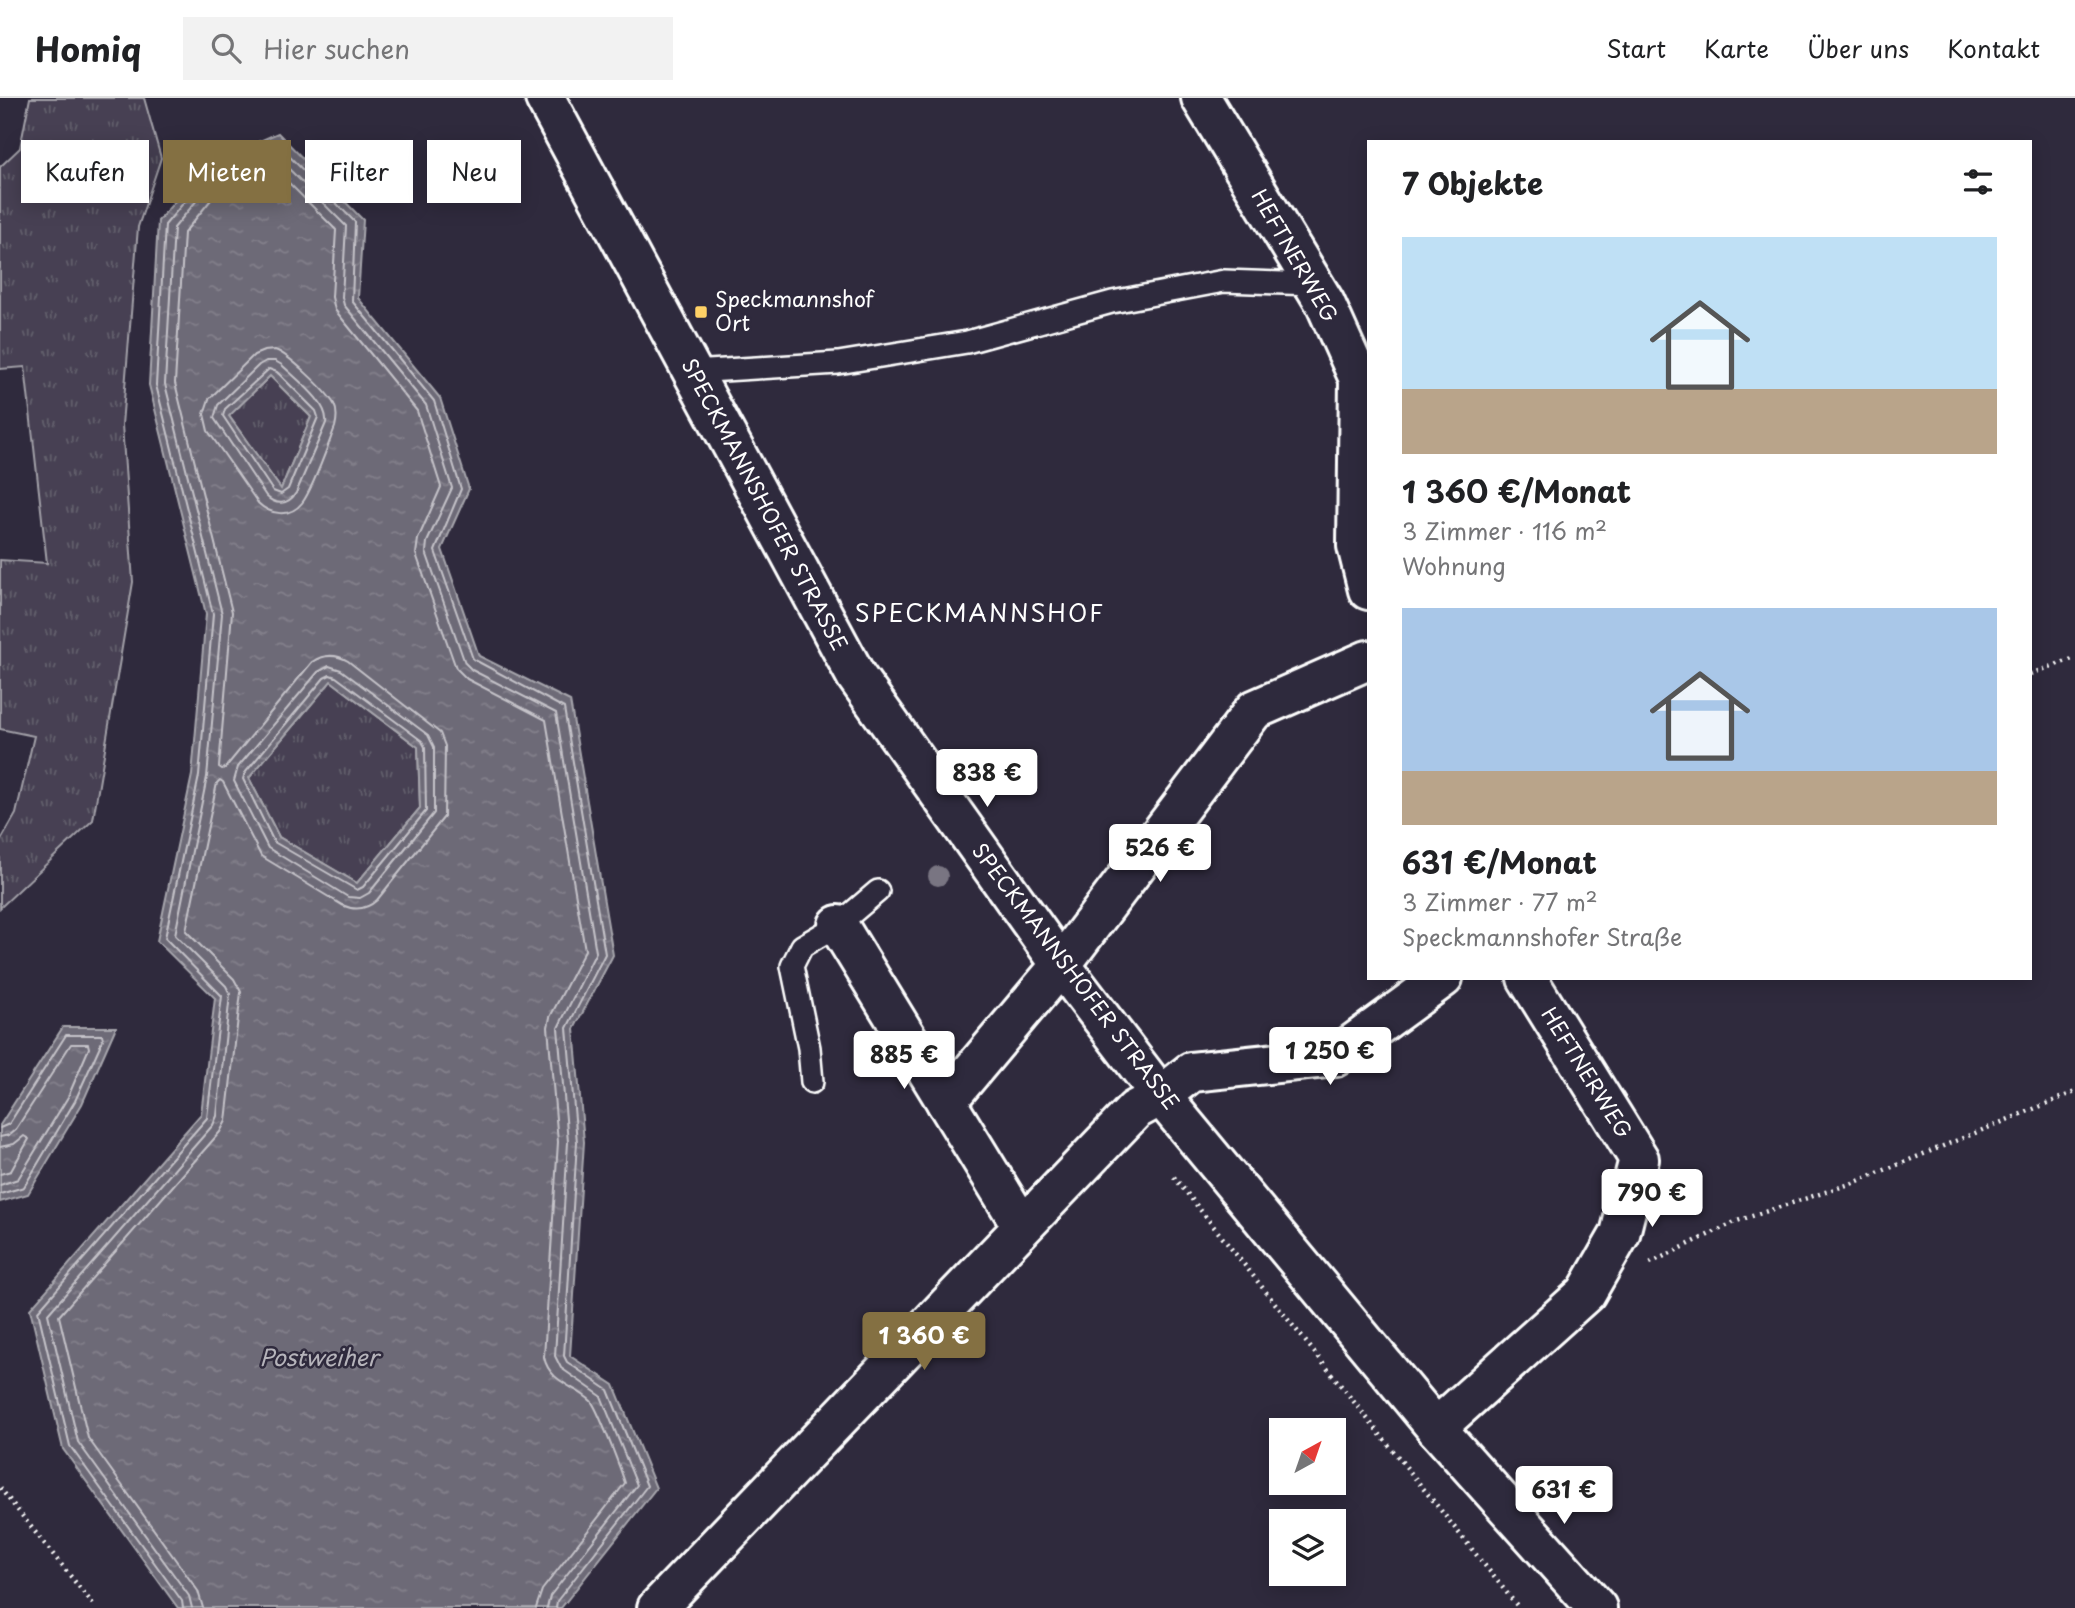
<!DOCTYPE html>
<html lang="de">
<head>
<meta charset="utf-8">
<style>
	:root { --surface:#fff; --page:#f2f2f2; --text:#202124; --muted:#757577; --line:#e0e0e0; --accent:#847042 }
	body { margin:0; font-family:"Playpen Sans",sans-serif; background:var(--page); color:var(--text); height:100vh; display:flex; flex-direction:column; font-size:26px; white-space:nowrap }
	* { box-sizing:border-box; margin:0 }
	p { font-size:23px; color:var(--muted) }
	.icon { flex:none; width:38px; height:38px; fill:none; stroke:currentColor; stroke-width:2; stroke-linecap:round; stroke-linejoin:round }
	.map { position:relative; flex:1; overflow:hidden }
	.panel { position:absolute; left:1367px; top:42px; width:665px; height:840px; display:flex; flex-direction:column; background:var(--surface); border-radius:0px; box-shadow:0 4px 18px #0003 }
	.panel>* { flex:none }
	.top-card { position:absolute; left:21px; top:42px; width:665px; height:63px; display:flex; gap:14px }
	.needle { width:46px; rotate:40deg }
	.tools { position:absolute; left:1269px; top:1320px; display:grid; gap:14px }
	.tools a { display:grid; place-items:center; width:77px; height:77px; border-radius:0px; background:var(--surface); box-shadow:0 4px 18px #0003; font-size:35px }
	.price { position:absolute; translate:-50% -60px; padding:0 16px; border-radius:7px; background:#fff; color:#222; font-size:23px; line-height:46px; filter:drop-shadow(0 2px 4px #0008) }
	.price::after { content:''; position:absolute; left:50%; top:42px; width:21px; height:16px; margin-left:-10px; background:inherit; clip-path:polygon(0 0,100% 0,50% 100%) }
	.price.on { background:var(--accent); color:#fff }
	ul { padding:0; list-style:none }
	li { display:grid; align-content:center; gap:14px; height:371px; padding:0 35px }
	li span { display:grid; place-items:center; height:217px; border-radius:0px; color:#555 }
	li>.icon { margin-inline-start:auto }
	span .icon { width:126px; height:126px; fill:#fffc; stroke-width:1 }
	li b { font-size:30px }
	h2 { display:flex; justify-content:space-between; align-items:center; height:84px; padding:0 35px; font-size:30px }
	.pill { padding:0 24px; border-radius:0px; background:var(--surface); box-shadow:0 4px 18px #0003; font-size:24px; line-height:63px }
	.pill.on { background:var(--accent); color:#fff }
	header { display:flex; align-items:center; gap:42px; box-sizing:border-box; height:98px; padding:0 35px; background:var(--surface); border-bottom:2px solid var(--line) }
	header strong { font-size:33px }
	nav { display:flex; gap:38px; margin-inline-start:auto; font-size:24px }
	.search { width:490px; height:63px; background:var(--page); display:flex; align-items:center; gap:18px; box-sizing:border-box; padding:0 24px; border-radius:0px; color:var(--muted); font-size:26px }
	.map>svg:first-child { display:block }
</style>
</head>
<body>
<header>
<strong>Homiq</strong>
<div class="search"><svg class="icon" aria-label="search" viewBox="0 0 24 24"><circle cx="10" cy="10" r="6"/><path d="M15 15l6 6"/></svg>Hier suchen</div>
<nav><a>Start</a><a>Karte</a><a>Über uns</a><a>Kontakt</a></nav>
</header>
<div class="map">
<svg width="2075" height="1510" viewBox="0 0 2075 1510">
	<defs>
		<pattern id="grass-tufts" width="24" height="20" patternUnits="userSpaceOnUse" patternTransform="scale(1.75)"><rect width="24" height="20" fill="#464152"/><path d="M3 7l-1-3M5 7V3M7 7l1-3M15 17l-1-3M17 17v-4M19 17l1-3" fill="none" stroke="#625e6c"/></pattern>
		<pattern id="water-ripples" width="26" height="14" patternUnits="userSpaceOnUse" patternTransform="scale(1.75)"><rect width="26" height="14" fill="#6d6a77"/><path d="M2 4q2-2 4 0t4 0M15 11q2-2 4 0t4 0" fill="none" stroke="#83808b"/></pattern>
	</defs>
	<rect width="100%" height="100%" fill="#2f2a3d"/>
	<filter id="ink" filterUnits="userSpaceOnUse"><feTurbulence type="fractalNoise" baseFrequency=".0143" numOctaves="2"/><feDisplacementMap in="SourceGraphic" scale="14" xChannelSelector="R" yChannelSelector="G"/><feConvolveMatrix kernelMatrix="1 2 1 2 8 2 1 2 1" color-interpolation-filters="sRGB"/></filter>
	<g filter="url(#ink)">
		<g fill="url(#grass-tufts)" stroke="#a2a0a8" stroke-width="2">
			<path d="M30 0H144L161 60 138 129 122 327 133 484 93 722 0 810V744L16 716 34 638 0 631V462L47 465 25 269 0 271V69L20 50Z"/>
			<path d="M270 278 311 319 281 391 229 318Z"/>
			<path d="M331 583 418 649 420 710 357 785 279 739 249 680Z"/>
		</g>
		<g fill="url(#water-ripples)" stroke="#a7a6ad" stroke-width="2" fill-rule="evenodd">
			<path d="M278 35 363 122 358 200 440 300 469 391 442 451 479 558 570 603 613 857 574 931 584 1044 570 1258 614 1287 656 1390 561 1510H178L63 1351 30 1211 201 1016 215 900 157 843 192 677 206 516 149 287 158 123 207 66ZM270 278 311 319 281 391 229 318ZM331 583 418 649 420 710 357 785 279 739 249 680Z"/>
			<path d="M63 929H116L82 1006 28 1096 0 1104V1027Z"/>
		</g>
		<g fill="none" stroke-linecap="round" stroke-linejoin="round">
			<g stroke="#c5c3c9" stroke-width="2">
				<path d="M275 252C288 256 327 293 334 306 338 314 337 321 335 329 328 347 313 391 302 405 290 420 270 417 258 405L208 333 204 316 209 301 254 257 264 253Z"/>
				<path d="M266 263H275L282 267C296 281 329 305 326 325L296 395C288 407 276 408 266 398L214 320 218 307 259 267Z"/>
				<path d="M269 271 277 274 316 313 318 319 288 391 281 396 273 393 223 318 225 311Z"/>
				<path d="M329 568 341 572 428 637 434 649V715L369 795 360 800 348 799 268 750 234 683 238 669 318 574Z"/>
				<path d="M330 577 336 579 422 643 425 649 426 713 363 789 357 792 274 744 243 681 245 675 324 580Z"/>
				<path d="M0 1030 9 1026 66 937H102L103 941 75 1003 24 1089 0 1096"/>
				<path d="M0 1039 9 1037 16 1031 71 946H88L89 950 68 999 18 1081 0 1087"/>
				<path d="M0 1049 14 1046 24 1038 29 1041 11 1073 0 1076"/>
				<path d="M183 1510 182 1503 70 1348 38 1213 207 1020 222 898 165 840 199 678 213 516 156 287 165 127 211 72 275 44 355 124 352 203 434 303 461 391 435 453 473 561 564 610 605 856 567 930 577 1044 564 1258 567 1264 608 1292 647 1388 557 1503 556 1510"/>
				<path d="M192 1510 189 1498 78 1344 48 1216 213 1027 217 1018 230 896 226 888 175 837 207 679 222 516 165 286 174 130 216 79 273 55 346 128 342 199 344 207 426 307 452 390 427 444 426 454 465 565 472 572 556 615 596 854 558 930 568 1044 555 1258 561 1270 601 1298 637 1387 550 1498 547 1510"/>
				<path d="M203 1510 198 1493 88 1340 59 1218 220 1034 226 1023 241 894 234 881 186 833 217 685 220 682 223 684 261 758 342 807C355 813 366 812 377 802L444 719 445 648 440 635 348 563C336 556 324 556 312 564L225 670 222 671 219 669 232 514 175 285 184 135 223 87 271 67 336 132 332 199 335 212 417 313 441 389 418 441 416 456 456 570 467 581 546 622 585 852 550 919 548 929 558 1044 544 1259C549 1284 575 1288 591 1303 598 1311 621 1372 625 1385L542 1492 536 1510"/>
			</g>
			<defs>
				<g id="service">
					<path d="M692 274 838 265 967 244 1112 204 1224 183 1313 186"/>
					<path d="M812 984 809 950 792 868 802 848 838 827 878 793"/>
				</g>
				<g id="minor">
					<path d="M1201 0 1325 205 1359 281 1357 448 1368 492"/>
					<path d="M838 827 1022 1128"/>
					<path d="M946 1004 1061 867 1254 612 1368 562"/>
					<path d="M1436 1330 1586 1195 1620 1136 1639 1061 1527 880"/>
					<path d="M657 1510 1135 1012 1161 998 1191 974 1335 959 1443 880"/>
				</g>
				<path id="tertiary" d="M545 0 856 578 1061 867 1161 998 1436 1330 1597 1510"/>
			</defs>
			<use href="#service" stroke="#fff" stroke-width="26"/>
			<use href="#minor" stroke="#fff" stroke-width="44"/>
			<use href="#tertiary" stroke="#fff" stroke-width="44"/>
			<g stroke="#fff" stroke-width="4.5" stroke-dasharray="2 5" stroke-linecap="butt">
				<path d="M2030 576 2075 560"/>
				<path d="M1174 1079 1519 1510"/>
				<path d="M1650 1165 1737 1123 1853 1085 2075 994"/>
				<path d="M0 1390 96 1510"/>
			</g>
			<use href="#service" stroke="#2f2a3d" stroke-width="21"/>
			<use href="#minor" stroke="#2f2a3d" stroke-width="38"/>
			<use href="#tertiary" stroke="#2f2a3d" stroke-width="38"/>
		</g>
		<circle fill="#797582" cx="938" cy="778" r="10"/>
	</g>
	<rect fill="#ffd166" stroke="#2f2a3d" stroke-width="2.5" x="694" y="207" width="14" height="14" rx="3.5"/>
	<g text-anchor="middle" stroke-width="5" stroke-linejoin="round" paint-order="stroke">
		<g font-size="21" fill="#fff" stroke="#2f2a3d">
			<text transform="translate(1294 158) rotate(60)" y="7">HEFTNERWEG</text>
			<text transform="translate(764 407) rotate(62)" y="7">SPECKMANNSHOFER STRASSE</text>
			<text transform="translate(1075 879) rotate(53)" y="7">SPECKMANNSHOFER STRASSE</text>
			<text transform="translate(1586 975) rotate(58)" y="7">HEFTNERWEG</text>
		</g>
		<g font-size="21" fill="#fff" stroke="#2f2a3d" text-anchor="start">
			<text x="715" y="209">Speckmannshof<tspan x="715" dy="24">Ort</tspan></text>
		</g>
		<g font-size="23" font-style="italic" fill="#b6b4bb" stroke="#2f2a3d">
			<text x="319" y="1268">Postweiher</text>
		</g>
		<g font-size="24" letter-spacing="2" fill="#fff" stroke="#2f2a3d">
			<text x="980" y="524">SPECKMANNSHOF</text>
		</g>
	</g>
</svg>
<div class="tools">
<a><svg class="needle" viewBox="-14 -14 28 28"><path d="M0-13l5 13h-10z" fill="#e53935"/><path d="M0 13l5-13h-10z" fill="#757577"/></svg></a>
<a><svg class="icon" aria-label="layers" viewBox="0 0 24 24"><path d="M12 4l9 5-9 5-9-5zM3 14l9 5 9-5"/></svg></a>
</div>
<b class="price" style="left:987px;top:711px">838 €</b>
<b class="price" style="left:1160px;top:786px">526 €</b>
<b class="price" style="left:1330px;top:989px">1 250 €</b>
<b class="price" style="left:904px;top:993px">885 €</b>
<b class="price" style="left:1652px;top:1131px">790 €</b>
<b class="price on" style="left:924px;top:1274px">1 360 €</b>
<b class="price" style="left:1564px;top:1428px">631 €</b>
<div class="top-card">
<a class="pill">Kaufen</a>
<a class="pill on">Mieten</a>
<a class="pill">Filter</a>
<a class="pill">Neu</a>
</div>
<section class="panel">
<h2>7 Objekte<svg class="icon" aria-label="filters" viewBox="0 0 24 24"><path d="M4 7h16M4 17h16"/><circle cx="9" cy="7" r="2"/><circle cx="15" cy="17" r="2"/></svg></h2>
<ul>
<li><span style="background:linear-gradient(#bfe0f5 70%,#b9a48a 0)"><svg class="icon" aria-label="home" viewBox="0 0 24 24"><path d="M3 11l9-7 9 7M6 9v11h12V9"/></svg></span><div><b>1 360 €/Monat</b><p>3 Zimmer · 116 m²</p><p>Wohnung</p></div></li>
<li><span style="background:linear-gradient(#a9c7e8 75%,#b9a48a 0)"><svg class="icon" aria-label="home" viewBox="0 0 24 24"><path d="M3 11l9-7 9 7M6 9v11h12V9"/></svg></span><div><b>631 €/Monat</b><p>3 Zimmer · 77 m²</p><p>Speckmannshofer Straße</p></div></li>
</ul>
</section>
</div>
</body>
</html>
